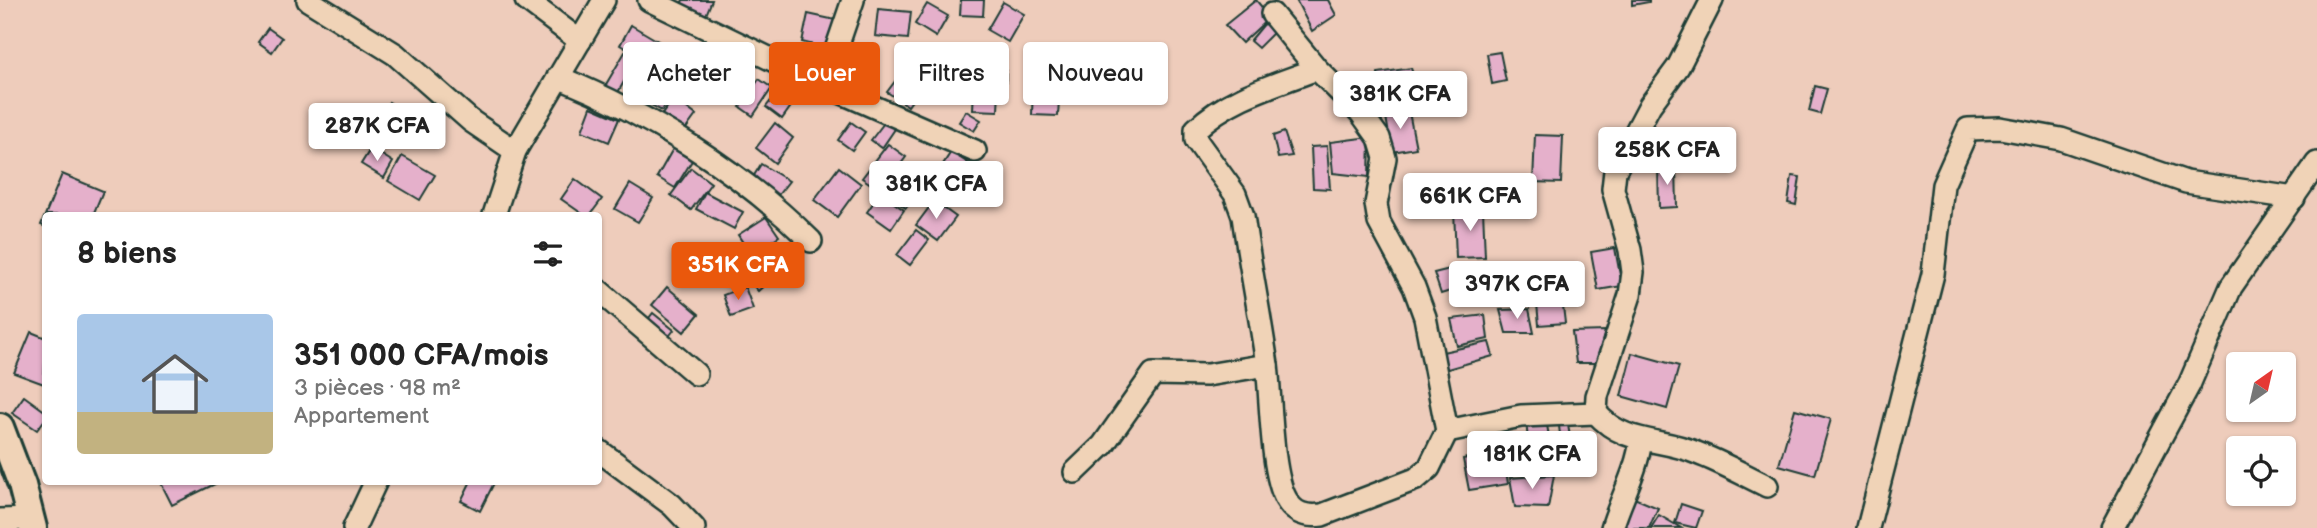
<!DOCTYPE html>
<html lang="fr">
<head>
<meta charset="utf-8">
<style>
	:root { --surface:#fff; --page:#f2f2f2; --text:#222; --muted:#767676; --accent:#ea580c }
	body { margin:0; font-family:"Balsamiq Sans",sans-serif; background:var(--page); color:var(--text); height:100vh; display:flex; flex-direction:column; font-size:26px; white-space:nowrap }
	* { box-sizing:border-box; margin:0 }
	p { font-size:23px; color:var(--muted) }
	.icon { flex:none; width:38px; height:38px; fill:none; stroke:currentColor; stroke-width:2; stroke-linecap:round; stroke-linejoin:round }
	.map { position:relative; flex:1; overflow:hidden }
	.panel { position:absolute; left:42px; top:212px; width:560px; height:273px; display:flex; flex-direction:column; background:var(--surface); border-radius:7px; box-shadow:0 2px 5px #0004 }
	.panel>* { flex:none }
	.guide { position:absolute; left:623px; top:42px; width:665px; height:63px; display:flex; gap:14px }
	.needle { width:46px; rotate:34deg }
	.tools { position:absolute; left:2226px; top:352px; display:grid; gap:14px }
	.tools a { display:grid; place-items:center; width:70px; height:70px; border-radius:7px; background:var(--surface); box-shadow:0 2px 5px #0004; font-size:35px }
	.price { position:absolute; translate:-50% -60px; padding:0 16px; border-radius:7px; background:#fff; color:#222; font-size:23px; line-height:46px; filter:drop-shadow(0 2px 4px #0008) }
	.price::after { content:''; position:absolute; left:50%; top:42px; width:21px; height:16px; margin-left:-10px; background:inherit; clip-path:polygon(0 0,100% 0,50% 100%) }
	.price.on { background:var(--accent); color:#fff }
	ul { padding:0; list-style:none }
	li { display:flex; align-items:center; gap:21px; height:175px; padding:0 35px }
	li span { display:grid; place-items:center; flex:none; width:196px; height:140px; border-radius:7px; color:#555 }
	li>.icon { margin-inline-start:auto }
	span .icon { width:84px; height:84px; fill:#fffc; stroke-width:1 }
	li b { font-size:30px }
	h2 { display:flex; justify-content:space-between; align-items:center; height:84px; padding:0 35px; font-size:30px }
	.chip { padding:0 24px; border-radius:7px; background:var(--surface); box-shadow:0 2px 5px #0004; font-size:24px; line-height:63px }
	.chip.on { background:var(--accent); color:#fff }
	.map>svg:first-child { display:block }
</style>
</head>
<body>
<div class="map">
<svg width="2317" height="528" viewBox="0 0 2317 528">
	<rect width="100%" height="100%" fill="#ecb"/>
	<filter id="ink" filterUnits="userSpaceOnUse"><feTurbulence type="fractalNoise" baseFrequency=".0143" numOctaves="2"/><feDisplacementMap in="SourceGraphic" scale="14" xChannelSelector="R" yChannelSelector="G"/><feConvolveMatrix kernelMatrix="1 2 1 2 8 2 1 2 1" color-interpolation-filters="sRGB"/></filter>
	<g filter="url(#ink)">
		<g fill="#e5b0cb" stroke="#1f3d34" stroke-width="2">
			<path d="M683 0H712L706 15 681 4Z"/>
			<path d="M961 0H984L983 16 960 15Z"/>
			<path d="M1256 0 1270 17 1242 43 1225 25Z"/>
			<path d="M1296 0H1328L1336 15 1312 31Z"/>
			<path d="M1632 0H1649V2L1632 5Z"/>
			<path d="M1003 2 1024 14 1008 42 987 30Z"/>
			<path d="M927 4 948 16 936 37 915 24Z"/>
			<path d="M878 9 911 12 908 39 875 36Z"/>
			<path d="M808 14 840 21 833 50 802 42Z"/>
			<path d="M1270 17 1278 28 1258 48 1250 41Z"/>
			<path d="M631 25 665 45 654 65 620 45Z"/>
			<path d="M268 28 282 38 272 52 258 42Z"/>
			<path d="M625 52 637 59 617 94 605 86Z"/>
			<path d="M726 52 748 69 737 84 715 68Z"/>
			<path d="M1500 52 1506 81 1492 84 1487 54Z"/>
			<path d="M862 60 873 68 858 88 847 80Z"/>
			<path d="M908 64 914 68 893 96 887 92Z"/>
			<path d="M657 66 680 79 662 111 639 98Z"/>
			<rect x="979" y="67" width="27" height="19"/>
			<path d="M1411 68 1424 110H1380L1378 73Z"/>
			<path d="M917 69 928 78 908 106 896 97Z"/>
			<path d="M759 79 772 88 753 116 740 107Z"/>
			<path d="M787 80 802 91 782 119 766 107Z"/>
			<path d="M1033 82 1060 84 1058 116 1032 115Z"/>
			<path d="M1815 86 1827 89 1820 114 1809 111Z"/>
			<path d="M974 87 999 89 998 111 973 110Z"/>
			<path d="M674 98 696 115 680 137 658 120Z"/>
			<path d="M389 102 414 118 402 136 378 120Z"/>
			<path d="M591 107 619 119 609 142 582 131Z"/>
			<path d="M966 111 981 120 974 131 959 122Z"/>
			<path d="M1385 111 1409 112 1416 148 1392 152Z"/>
			<path d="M887 119 897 126 882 148 871 140Z"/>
			<path d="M851 122 865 132 852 150 838 140Z"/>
			<path d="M775 123 793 138 775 163 756 148Z"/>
			<path d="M1284 132 1292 156 1278 158 1273 136Z"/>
			<path d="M1535 135 1563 136 1561 183 1533 182Z"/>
			<path d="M1370 137 1369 177 1333 173 1330 142Z"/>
			<path d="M888 144 906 157 881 191 862 178Z"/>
			<path d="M1327 146 1330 189 1313 188 1311 147Z"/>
			<path d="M674 147 693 159 675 188 657 177Z"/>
			<path d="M371 148 393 162 384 178 361 164Z"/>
			<path d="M951 152 974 167 960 188 938 172Z"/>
			<path d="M402 156 435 175 420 200 388 181Z"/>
			<path d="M761 164 789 181 775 199 750 182Z"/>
			<path d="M1658 166H1676L1677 207 1659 208Z"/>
			<path d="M839 167 861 184 837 217 814 200Z"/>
			<path d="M691 168 711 183 691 210 671 195Z"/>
			<path d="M62 174 103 191 93 215H46V227L41 225Z"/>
			<path d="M1792 176 1800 177 1796 205 1788 203Z"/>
			<path d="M896 177 917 192 906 208 884 193Z"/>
			<path d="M1499 177 1501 205 1466 203 1464 178Z"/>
			<path d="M575 179 602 199 590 215H584L561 199Z"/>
			<path d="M1428 181 1457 183 1459 207 1430 205Z"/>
			<path d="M630 184 653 198 638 222 615 209Z"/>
			<path d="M705 192 743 212 734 229 696 209Z"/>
			<path d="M880 193 904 210 891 229 867 212Z"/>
			<path d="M934 201 956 217 938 241 916 225Z"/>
			<path d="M1483 209 1485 257 1456 258 1454 210Z"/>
			<path d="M766 217 779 236 751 255 738 235Z"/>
			<path d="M916 230 929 240 910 265 897 255Z"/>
			<path d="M1615 248 1622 286 1598 290 1591 252Z"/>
			<path d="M769 249 785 267 758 291 742 272Z"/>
			<path d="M1470 264 1475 283 1441 294 1434 273Z"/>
			<path d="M667 287 699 314 684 332 652 305Z"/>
			<path d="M745 287 753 309 731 317 723 295Z"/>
			<path d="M1561 290 1565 323 1539 325 1536 293Z"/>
			<path d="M1529 309 1534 333H1506L1500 310Z"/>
			<path d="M653 313 674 330 662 345 641 328Z"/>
			<path d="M1485 315 1488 339 1457 346 1451 319Z"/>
			<path d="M1605 331 1596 363H1576L1572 332Z"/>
			<path d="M31 332 46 338 44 384 14 373Z"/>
			<path d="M1489 342 1493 356 1444 370 1438 353Z"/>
			<path d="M1632 353 1679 366 1667 409 1621 396Z"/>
			<path d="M24 396 46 412V418L37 430 12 413Z"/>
			<path d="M1795 409 1831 419 1815 475 1779 465Z"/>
			<path d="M1546 420 1551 447 1529 450 1526 421Z"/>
			<path d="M1498 424 1502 455 1473 454 1471 429Z"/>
			<path d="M1568 425 1571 442 1561 443 1559 426Z"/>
			<path d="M1550 449 1554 474 1539 473V469L1531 470 1529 450Z"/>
			<path d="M1476 456 1478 462 1504 456 1508 484 1469 490 1463 459Z"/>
			<path d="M1554 475 1548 508 1515 507 1510 478Z"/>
			<path d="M160 481H221L172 505Z"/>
			<path d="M471 481H495L480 511 461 501Z"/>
			<path d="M1627 495 1658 508 1649 528H1629L1615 522Z"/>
			<path d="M1681 504 1702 511 1696 528 1675 523Z"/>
			<path d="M1659 515 1681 528H1651Z"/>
		</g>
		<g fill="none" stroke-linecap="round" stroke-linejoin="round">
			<defs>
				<g id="minor">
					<path d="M308 0 395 54 471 121 515 151"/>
					<path d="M526 0 580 41"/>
					<path d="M649 0 824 85 975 151"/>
					<path d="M1712 0 1678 67 1650 105 1615 171 1613 189 1630 250 1633 272 1630 295 1597 396 1596 413C1625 446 1661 437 1697 453 1721 462 1744 475 1767 486"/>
					<path d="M1272 14 1317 69 1361 113 1379 138 1385 158 1376 204 1379 222 1414 287 1425 317 1447 431 1429 468 1416 479 1322 515C1306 517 1294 514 1286 499 1271 473 1271 398 1267 365 1260 315 1250 266 1243 216L1235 194 1196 140V129C1229 97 1275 85 1317 69"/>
					<path d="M558 77C651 115 740 171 811 241"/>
					<path d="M824 85 853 0"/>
					<path d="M494 215 515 151 604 0"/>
					<path d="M598 290 696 374"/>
					<path d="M1447 431 1521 416 1596 413"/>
					<path d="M598 450 672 505 694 528"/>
					<path d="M1075 472 1103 445 1153 374 1207 375 1267 365"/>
					<path d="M0 520 31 519"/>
					<path d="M354 528 376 481"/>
					<path d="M1612 528C1621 498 1637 471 1641 440"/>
					<path d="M1868 528 1933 274 1943 185 1968 129 2000 128 2061 139 2186 182 2294 198"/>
					<path d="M2112 528 2189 385 2231 287 2317 163"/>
				</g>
				<path id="tertiary" d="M0 427 22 485 33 528"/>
			</defs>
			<use href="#minor" stroke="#1f3d34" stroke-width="26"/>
			<use href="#tertiary" stroke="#1f3d34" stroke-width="32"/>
			<use href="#minor" stroke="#f0d3b7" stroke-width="21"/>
			<use href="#tertiary" stroke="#f0d3b7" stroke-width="26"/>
		</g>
	</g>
</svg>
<div class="tools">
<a><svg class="needle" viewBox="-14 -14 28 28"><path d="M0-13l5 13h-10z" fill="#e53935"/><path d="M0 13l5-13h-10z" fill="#767676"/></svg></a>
<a><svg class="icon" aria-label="locate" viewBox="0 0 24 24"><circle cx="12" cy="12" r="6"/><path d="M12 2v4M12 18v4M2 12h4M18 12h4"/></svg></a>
</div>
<b class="price" style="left:1400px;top:131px">381K CFA</b>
<b class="price" style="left:377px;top:163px">287K CFA</b>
<b class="price" style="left:1667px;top:187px">258K CFA</b>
<b class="price" style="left:936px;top:221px">381K CFA</b>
<b class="price" style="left:1470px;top:233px">661K CFA</b>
<b class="price on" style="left:738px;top:302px">351K CFA</b>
<b class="price" style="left:1517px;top:321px">397K CFA</b>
<b class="price" style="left:1532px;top:491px">181K CFA</b>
<div class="guide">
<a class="chip">Acheter</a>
<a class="chip on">Louer</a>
<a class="chip">Filtres</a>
<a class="chip">Nouveau</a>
</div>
<section class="panel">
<h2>8 biens<svg class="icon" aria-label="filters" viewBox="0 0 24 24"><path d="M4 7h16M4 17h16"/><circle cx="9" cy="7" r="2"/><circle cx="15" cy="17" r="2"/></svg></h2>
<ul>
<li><span style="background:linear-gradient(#a9c7e8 70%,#c2b280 0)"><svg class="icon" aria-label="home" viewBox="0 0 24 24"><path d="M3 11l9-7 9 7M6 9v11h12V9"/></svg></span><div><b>351 000 CFA/mois</b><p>3 pièces · 98 m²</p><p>Appartement</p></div></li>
</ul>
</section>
</div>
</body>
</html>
